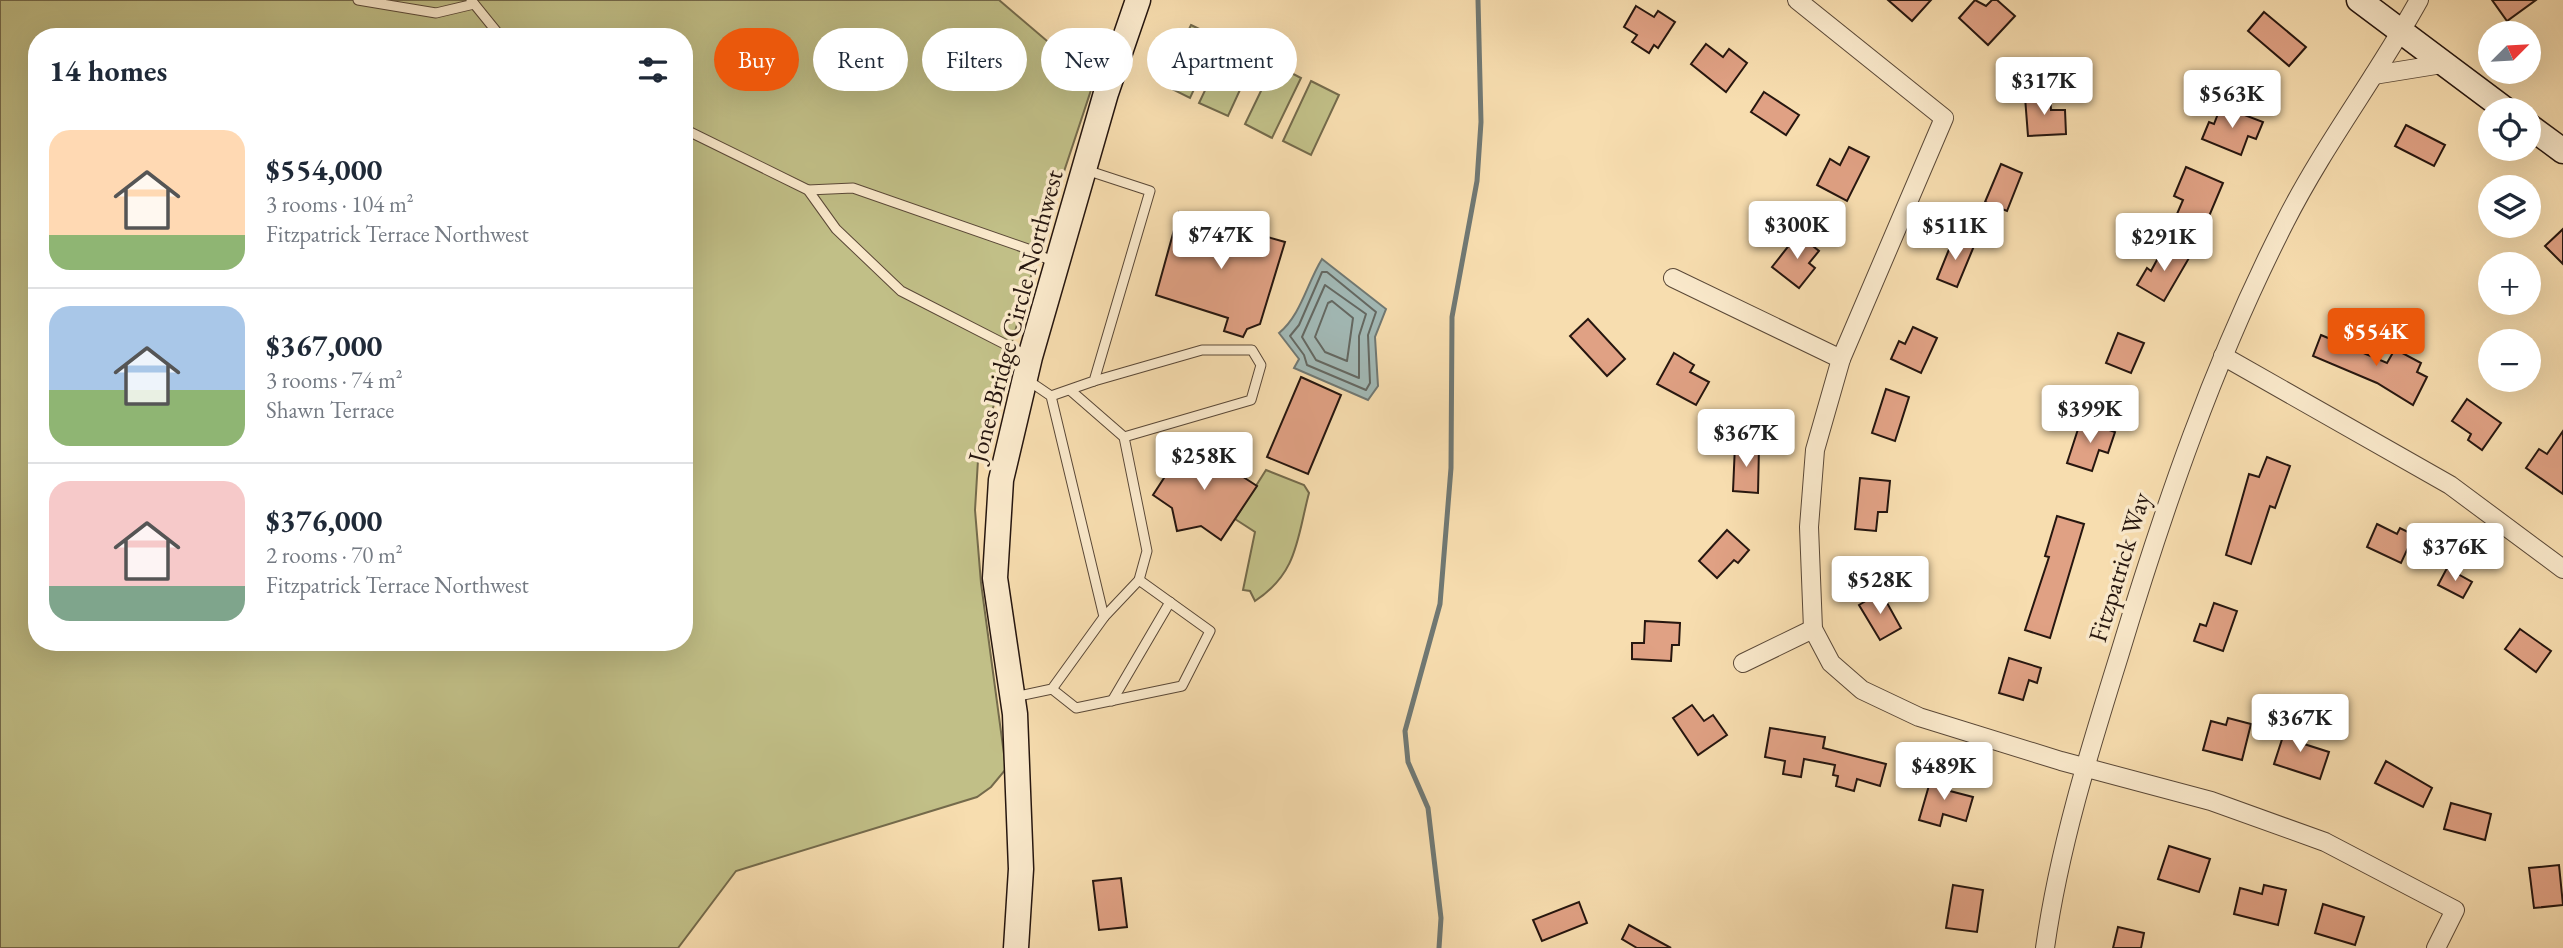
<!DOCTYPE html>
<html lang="en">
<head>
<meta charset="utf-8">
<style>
	:root { --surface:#fff; --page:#f6f6f7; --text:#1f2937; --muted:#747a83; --line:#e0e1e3; --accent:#ea580c }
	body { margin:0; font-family:"EB Garamond",serif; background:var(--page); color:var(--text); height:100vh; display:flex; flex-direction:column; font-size:26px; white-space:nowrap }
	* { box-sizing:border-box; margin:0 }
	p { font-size:23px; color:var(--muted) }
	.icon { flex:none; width:38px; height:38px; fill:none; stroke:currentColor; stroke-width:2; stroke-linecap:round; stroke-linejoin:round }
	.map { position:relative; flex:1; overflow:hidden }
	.panel { position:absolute; left:28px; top:28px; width:665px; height:623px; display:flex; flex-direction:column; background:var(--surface); border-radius:28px; box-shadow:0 7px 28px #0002 }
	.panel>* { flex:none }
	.top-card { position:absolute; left:714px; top:28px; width:665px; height:63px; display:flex; gap:14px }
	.needle { width:46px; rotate:66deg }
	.tools { position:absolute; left:2478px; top:21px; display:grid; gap:14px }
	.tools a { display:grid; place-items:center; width:63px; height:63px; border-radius:50%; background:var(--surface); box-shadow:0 7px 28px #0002; font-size:35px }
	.price { position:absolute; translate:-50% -60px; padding:0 16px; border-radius:7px; background:#fff; color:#222; font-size:23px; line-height:46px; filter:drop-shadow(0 2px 4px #0008) }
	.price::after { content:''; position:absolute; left:50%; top:42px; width:21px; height:16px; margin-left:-10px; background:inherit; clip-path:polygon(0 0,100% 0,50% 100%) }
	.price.active { background:var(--accent); color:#fff }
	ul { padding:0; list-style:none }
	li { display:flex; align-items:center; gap:21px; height:175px; padding:0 21px }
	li+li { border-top:2px solid var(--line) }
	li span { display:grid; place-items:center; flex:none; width:196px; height:140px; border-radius:21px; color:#555 }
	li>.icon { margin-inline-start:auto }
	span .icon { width:84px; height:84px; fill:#fffc; stroke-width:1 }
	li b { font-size:30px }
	h2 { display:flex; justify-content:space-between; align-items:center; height:84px; padding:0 21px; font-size:30px }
	.tag { padding:0 24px; border-radius:32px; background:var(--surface); box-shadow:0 7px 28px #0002; font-size:24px; line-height:63px }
	.tag.active { background:var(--accent); color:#fff }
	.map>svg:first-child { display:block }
</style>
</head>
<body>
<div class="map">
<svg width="2563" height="948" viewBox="0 0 2563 948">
	<rect width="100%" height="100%" fill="#f7ddaf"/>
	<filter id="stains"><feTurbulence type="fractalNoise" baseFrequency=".00286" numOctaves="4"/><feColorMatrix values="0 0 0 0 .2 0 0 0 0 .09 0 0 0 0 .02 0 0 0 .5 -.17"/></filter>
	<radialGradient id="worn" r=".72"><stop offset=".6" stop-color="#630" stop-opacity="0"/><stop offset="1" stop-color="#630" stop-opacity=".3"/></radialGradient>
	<g fill="#c1bf87" stroke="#746a4b" stroke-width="2" fill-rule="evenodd">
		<path d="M0 0H999L1094 81 1042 238 978 460 975 510 981 583 1006 769 991 787 977 797 736 871 678 948H0ZM37 37H684V642H37Z"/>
		<path d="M1191 25 1218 38 1190 98 1162 84Z"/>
		<path d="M1228 42 1256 55 1228 116 1199 103Z"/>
		<path d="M1274 64 1301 78 1272 138 1245 124Z"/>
		<path d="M1311 81 1339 95 1311 155 1283 141Z"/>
		<path d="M1266 470 1304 485 1309 493C1297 538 1298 573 1255 601L1250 591 1243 590 1255 532 1235 519Z"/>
	</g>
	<path fill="#a2b9b6" stroke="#707873" stroke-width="2" d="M1322 259 1386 309 1375 337 1378 386 1368 400 1294 368 1299 359 1279 333C1301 315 1307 283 1322 259Z"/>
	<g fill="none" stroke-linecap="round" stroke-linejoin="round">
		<g stroke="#646862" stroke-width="2">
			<path d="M1322 272H1327L1376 312 1368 335 1370 383 1366 390 1307 365 1304 355 1290 336 1299 325Z"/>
			<path d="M1325 285 1366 314 1359 336V378L1316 360 1302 337Z"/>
			<path d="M1332 301 1353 318 1347 361 1325 352 1315 337 1328 303Z"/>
		</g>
		<path stroke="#707873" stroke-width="5" d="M1439 948 1441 918 1428 808 1408 762 1405 731 1440 604 1451 468 1452 317 1477 181 1481 122 1478 0"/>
	</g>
	<g fill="#e0a184" stroke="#26160f" stroke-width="2">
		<path d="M1888 0H1931L1912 21Z"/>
		<path d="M1975 0 1986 6 1992 0H1997L2015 16 1988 45 1959 18Z"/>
		<path d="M2492 0H2536L2507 21Z"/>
		<path d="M1636 6 1654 17 1658 11 1675 22 1658 48 1654 45 1649 53 1632 42 1637 35 1624 27Z"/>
		<path d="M2264 12 2306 47 2289 66 2248 31Z"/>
		<path d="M1706 44 1723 57 1729 49 1747 63 1726 92 1691 64Z"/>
		<path d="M1764 92 1799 115 1786 135 1751 112Z"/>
		<path d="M2050 96 2051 110H2065L2066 134 2028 136 2025 97Z"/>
		<path d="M2221 106 2263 122 2256 139 2248 136 2241 155 2202 139 2209 122 2214 124Z"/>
		<path d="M2406 125 2445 145 2434 166 2395 146Z"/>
		<path d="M1849 147 1869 157 1847 201 1817 185 1830 159 1840 165Z"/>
		<path d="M2001 164 2022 173 2007 211 1985 202Z"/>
		<path d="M2186 167 2223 183 2202 233 2174 221 2183 200 2174 196Z"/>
		<path d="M1179 212 1285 242 1260 324 1247 329 1243 337 1224 331 1228 318 1156 295Z"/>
		<path d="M2563 229V264L2545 246Z"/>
		<path d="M1798 234 1819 251 1809 263 1815 268 1799 288 1772 267Z"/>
		<path d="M1954 237 1974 246 1957 287 1937 279Z"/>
		<path d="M2165 245 2189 258 2164 301 2137 285 2147 268 2151 271Z"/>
		<path d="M1588 319 1625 359 1607 376 1570 336Z"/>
		<path d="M1913 327 1937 338 1921 373 1891 359 1899 341 1905 344Z"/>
		<path d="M2118 333 2144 343 2131 373 2106 363Z"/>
		<path d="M2321 335 2387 363 2395 349 2421 363 2417 372 2427 377 2413 405 2377 383 2313 356Z"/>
		<path d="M1674 353 1694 365 1690 372 1709 382 1696 405 1657 384Z"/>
		<path d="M1301 377 1341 395 1308 474 1267 457Z"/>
		<path d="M1886 389 1909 397 1895 441 1872 433Z"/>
		<path d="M2467 399 2501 423 2482 450 2468 440 2471 434 2452 421Z"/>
		<path d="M2081 420 2115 432 2108 453 2099 450 2092 471 2067 463Z"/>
		<path d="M2563 431V494L2526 468 2539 449 2547 454Z"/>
		<path d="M1188 441 1257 486 1221 540 1201 526 1177 531 1172 508 1153 495Z"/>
		<path d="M1735 445 1759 446 1758 493 1733 491Z"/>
		<path d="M2267 457 2290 466 2275 508 2270 506 2251 564 2226 555 2249 474 2259 477Z"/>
		<path d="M1860 478 1890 481 1887 512H1878L1876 531 1855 529Z"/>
		<path d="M2057 516 2084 524 2050 638 2025 630 2049 557 2045 556Z"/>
		<path d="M2377 524 2397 534 2400 528 2414 535 2401 563 2367 547Z"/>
		<path d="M1727 530 1749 550 1738 563 1734 560 1717 578 1699 561Z"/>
		<path d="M2447 568 2472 582 2463 598 2438 585Z"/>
		<path d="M1881 592 1901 628 1880 640 1859 605Z"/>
		<path d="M2214 603 2237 611 2223 651 2194 641 2200 624 2206 626Z"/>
		<path d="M1645 621 1680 623 1679 645H1672L1671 661 1632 659V643H1644Z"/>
		<path d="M2520 629 2551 651 2536 672 2505 649Z"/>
		<path d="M2009 658 2041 668 2037 683 2029 680 2023 700 1999 693Z"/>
		<path d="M1692 705 1704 721 1713 715 1727 735 1698 755 1673 718Z"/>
		<path d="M2228 718 2251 724 2242 760 2203 750 2211 721 2226 725Z"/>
		<path d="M2287 724 2306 730 2301 743 2329 752 2320 779 2274 764Z"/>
		<path d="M1770 728 1825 737 1823 748 1886 764 1880 786 1857 779 1854 791 1836 786 1838 776 1833 775 1835 765 1804 759 1801 777 1783 774 1785 761 1765 757Z"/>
		<path d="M2386 761 2432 788 2423 807 2375 783Z"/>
		<path d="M1932 775 1953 781 1950 791 1973 797 1966 821 1943 814 1940 826 1919 820Z"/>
		<path d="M2451 803 2491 814 2485 840 2444 829Z"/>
		<path d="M2169 846 2210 859 2199 892 2158 879Z"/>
		<path d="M2559 865 2563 905 2534 908 2529 868Z"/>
		<path d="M1121 878 1127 927 1099 930 1093 881Z"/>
		<path d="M1953 885 1983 890 1977 932 1946 928Z"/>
		<path d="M2264 885 2286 890 2278 925 2234 914 2240 888 2262 894Z"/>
		<path d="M1579 902 1587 923 1542 941 1533 920Z"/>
		<path d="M2323 904 2364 917 2355 945 2315 933Z"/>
		<path d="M1629 925 1671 948H1637L1622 939Z"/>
		<path d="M2118 927 2144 933 2141 948H2113Z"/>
	</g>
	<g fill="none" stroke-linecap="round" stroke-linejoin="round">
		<defs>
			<g id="lane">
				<path d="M358 0 436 13 474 4"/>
				<path d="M471 0 501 37"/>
				<path d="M684 129 808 190 836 229 901 291 1028 356"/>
				<path d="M808 190 853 188 1028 249 1055 263"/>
				<path d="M1094 381 1202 350H1252L1261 365 1251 400 1124 437"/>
				<path d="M1070 390 1124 437 1147 551 1139 580"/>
				<path d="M1051 396 1094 381 1150 191 1086 170"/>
				<path d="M1052 689 1076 708 1182 686 1210 631 1139 580 1104 617"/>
				<path d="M1014 697 1052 689 1104 617 1051 396 1026 379"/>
				<path d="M1112 701 1170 602"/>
			</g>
			<g id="street">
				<path d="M1797 0 1944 118 1841 359 1815 450 1809 527 1813 629 1831 663 1862 690 1919 717 2061 761 2211 801 2325 842 2455 910 2436 948"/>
				<path d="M2374 75 2442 64"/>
				<path d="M1673 278 1841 359"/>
				<path d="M2223 356 2450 485 2563 569"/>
				<path d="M1743 663 1813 629"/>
				<path d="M2045 948C2059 848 2089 752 2119 656 2164 507 2214 361 2285 222 2324 145 2377 76 2419 0"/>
			</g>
			<g id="secondary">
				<path d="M2359 0 2506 110"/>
				<path d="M2529 126 2563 151"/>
				<path d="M1016 948 1021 869 1015 714 995 578 1001 480 1030 357 1106 93 1138 0"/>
			</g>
		</defs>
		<use href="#lane" stroke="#5a4837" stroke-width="11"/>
		<use href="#street" stroke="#5a4837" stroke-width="20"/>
		<use href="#secondary" stroke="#26160f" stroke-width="27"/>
		<use href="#lane" stroke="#fae9cb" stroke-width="9"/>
		<use href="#street" stroke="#fae9cb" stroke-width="18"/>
		<use href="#secondary" stroke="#fae9cb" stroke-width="24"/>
	</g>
	<g text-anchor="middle" stroke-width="7" stroke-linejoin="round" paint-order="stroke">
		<g font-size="26" fill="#26160f" stroke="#fae9cb">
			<text transform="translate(1015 316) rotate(-75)" y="9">Jones Bridge Circle Northwest</text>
			<text transform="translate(2119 567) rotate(-73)" y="9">Fitzpatrick Way</text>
		</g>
	</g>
	<rect width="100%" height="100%" filter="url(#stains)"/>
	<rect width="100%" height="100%" fill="url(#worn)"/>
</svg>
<div class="tools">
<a><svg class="needle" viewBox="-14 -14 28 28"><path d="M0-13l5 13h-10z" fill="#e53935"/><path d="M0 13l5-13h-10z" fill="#747a83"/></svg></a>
<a><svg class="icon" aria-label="locate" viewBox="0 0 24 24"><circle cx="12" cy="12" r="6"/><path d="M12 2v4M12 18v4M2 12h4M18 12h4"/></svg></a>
<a><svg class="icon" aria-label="layers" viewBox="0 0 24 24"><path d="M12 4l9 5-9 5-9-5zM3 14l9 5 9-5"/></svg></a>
<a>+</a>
<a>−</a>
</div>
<b class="price" style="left:2044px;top:117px">$317K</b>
<b class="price" style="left:2232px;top:130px">$563K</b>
<b class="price" style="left:1797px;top:261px">$300K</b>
<b class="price" style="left:1955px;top:262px">$511K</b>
<b class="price" style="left:1221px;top:271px">$747K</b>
<b class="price" style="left:2164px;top:273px">$291K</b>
<b class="price active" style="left:2376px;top:368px">$554K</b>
<b class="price" style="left:2090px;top:445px">$399K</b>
<b class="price" style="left:1746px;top:469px">$367K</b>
<b class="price" style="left:1204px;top:492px">$258K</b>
<b class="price" style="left:2455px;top:583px">$376K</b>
<b class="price" style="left:1880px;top:616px">$528K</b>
<b class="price" style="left:2300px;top:754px">$367K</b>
<b class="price" style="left:1944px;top:802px">$489K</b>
<div class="top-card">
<a class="tag active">Buy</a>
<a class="tag">Rent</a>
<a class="tag">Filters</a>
<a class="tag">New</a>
<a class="tag">Apartment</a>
</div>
<section class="panel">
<h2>14 homes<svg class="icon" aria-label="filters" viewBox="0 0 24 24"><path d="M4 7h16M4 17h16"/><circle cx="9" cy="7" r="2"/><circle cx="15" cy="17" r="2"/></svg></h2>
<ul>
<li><span style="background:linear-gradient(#ffd9b3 75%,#8fb573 0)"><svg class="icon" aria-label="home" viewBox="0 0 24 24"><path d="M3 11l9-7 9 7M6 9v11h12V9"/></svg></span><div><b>$554,000</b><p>3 rooms · 104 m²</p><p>Fitzpatrick Terrace Northwest</p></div></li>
<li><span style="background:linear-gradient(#a9c7e8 60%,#8fb573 0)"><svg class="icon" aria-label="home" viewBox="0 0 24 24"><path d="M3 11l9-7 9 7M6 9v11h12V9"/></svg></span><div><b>$367,000</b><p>3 rooms · 74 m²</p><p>Shawn Terrace</p></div></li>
<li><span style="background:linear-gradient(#f6c9c9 75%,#7fa58c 0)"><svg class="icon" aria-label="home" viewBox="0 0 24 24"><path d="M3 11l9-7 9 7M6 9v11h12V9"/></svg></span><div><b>$376,000</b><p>2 rooms · 70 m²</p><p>Fitzpatrick Terrace Northwest</p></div></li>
</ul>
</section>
</div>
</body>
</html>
